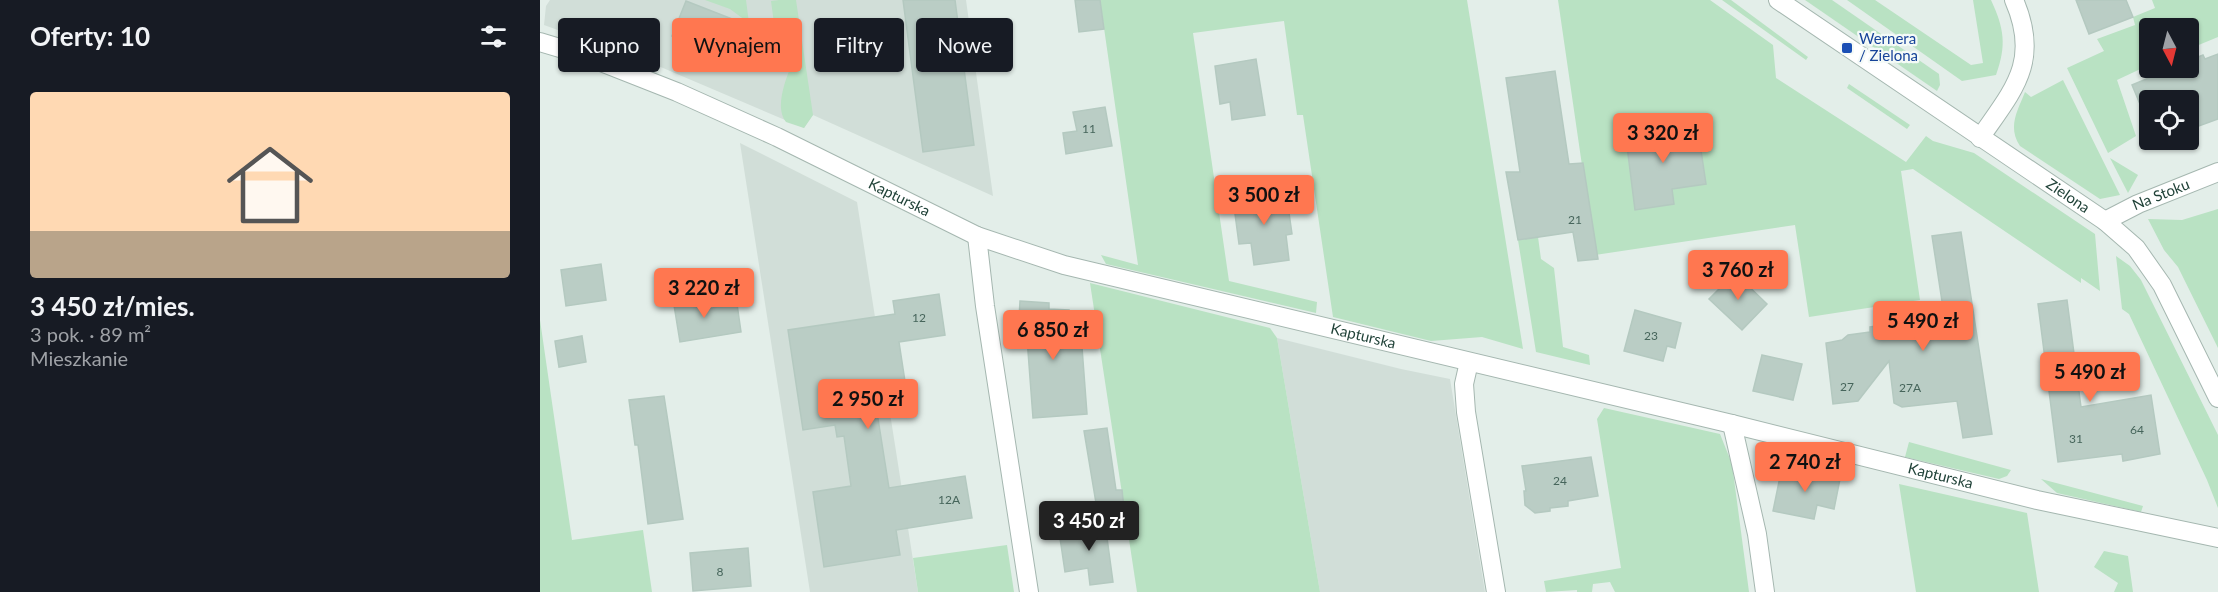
<!DOCTYPE html>
<html lang="pl">
<head>
<meta charset="utf-8">
<style>
	:root { --surface:#171b24; --page:#242831; --text:#f1f3f6; --muted:#9ea1a6; --line:#363941; --accent:#ff7750 }
	body { margin:0; font-family:Lato,sans-serif; background:var(--page); color:var(--text); height:100vh; display:flex; flex-direction:column; font-size:22px; white-space:nowrap }
	* { box-sizing:border-box; margin:0 }
	p { font-size:20px; color:var(--muted) }
	.icon { flex:none; width:33px; height:33px; fill:none; stroke:currentColor; stroke-width:2; stroke-linecap:round; stroke-linejoin:round }
	.map { position:relative; flex:1; overflow:hidden }
	.panel { display:flex; flex-direction:column; background:var(--surface); width:540px }
	.panel>* { flex:none }
	.hud { position:absolute; left:18px; top:18px; width:570px; height:54px; display:flex; gap:12px }
	.needle { width:39px; rotate:173deg }
	.buttons { position:absolute; left:1599px; top:18px; display:grid; gap:12px }
	.buttons a { display:grid; place-items:center; width:60px; height:60px; border-radius:6px; background:var(--surface); box-shadow:0 2px 4px #0004; font-size:30px }
	.price { position:absolute; translate:-50% -51px; padding:0 14px; border-radius:6px; background:var(--accent); color:#111; font-size:20px; line-height:39px; filter:drop-shadow(0 2px 3px #0008) }
	.price::after { content:''; position:absolute; left:50%; top:36px; width:18px; height:14px; margin-left:-9px; background:inherit; clip-path:polygon(0 0,100% 0,50% 100%) }
	.price.selected { background:#222; color:#fff }
	ul { padding:0; list-style:none }
	li { display:grid; align-content:center; gap:12px; height:318px; padding:0 30px }
	li+li { border-top:2px solid var(--line) }
	li span { display:grid; place-items:center; height:186px; border-radius:6px; color:#555 }
	li>.icon { margin-inline-start:auto }
	span .icon { width:108px; height:108px; fill:#fffc; stroke-width:1 }
	li b { font-size:26px }
	h2 { display:flex; justify-content:space-between; align-items:center; height:72px; padding:0 30px; font-size:26px }
	.pill { padding:0 21px; border-radius:6px; background:var(--surface); box-shadow:0 2px 4px #0004; font-size:21px; line-height:54px }
	.pill.selected { background:var(--accent); color:#111 }
	main { display:flex; flex:1; min-height:0 }
	.map>svg:first-child { display:block }
</style>
</head>
<body>
<main>
<section class="panel">
<h2>Oferty: 10<svg class="icon" aria-label="filters" viewBox="0 0 24 24"><path d="M4 7h16M4 17h16"/><circle cx="9" cy="7" r="2"/><circle cx="15" cy="17" r="2"/></svg></h2>
<ul>
<li><span style="background:linear-gradient(#ffd9b3 75%,#b9a48a 0)"><svg class="icon" aria-label="home" viewBox="0 0 24 24"><path d="M3 11l9-7 9 7M6 9v11h12V9"/></svg></span><div><b>3 450 zł/mies.</b><p>3 pok. · 89 m²</p><p>Mieszkanie</p></div></li>
</ul>
</section>
<div class="map">
<svg width="1678" height="592" viewBox="0 0 1678 592">
	<rect width="100%" height="100%" fill="#e3eee9"/>
	<g fill="#d1ded8">
		<path d="M10 0H426L453 196 273 115 264 128 123 68 4 25 6 6Z"/>
		<path d="M200 143 317 202 378 592H270Z"/>
		<path d="M737 338 861 369 910 379 945 592H780Z"/>
	</g>
	<g fill="#b9e2c3">
		<path d="M165 0H206L209 23 190 9Z"/>
		<path d="M239 0H256L273 115 264 128 246 122C232 104 251 68 258 48L236 38 231 1Z"/>
		<path d="M560 0H927L983 349 942 337 891 341 793 317 763 115H757L744 21 653 33 689 281 777 302 776 313 566 264 561 255 598 265Z"/>
		<path d="M1018 0H1170L1233 45 1236 78 1366 162 1386 136 1393 141 1434 153 1555 234 1560 291 1541 278V283L1373 169 1361 171 1380 300 1269 317 1255 225 1055 255Z"/>
		<path d="M1182 0H1191L1268 57 1266 60Z"/>
		<path d="M1265 0H1292L1399 74 1400 85 1397 91Z"/>
		<path d="M1307 0H1335L1431 65 1443 63 1433 0H1451C1464 28 1467 45 1456 75L1422 81Z"/>
		<path d="M1612 0H1678V37L1649 49 1648 28H1610L1609 65 1577 80 1596 136 1568 153 1527 68 1564 51 1557 39 1595 25 1593 17 1615 8Z"/>
		<path d="M1523 80 1580 195 1560 199 1480 146C1467 127 1478 110 1485 92L1491 97Z"/>
		<path d="M1309 84 1370 125 1367 129 1307 88Z"/>
		<path d="M1570 158 1598 175 1588 193Z"/>
		<path d="M1678 209V348L1638 267 1624 250 1608 219 1642 220Z"/>
		<path d="M998 237 1001 259 1014 268 1023 347 1049 355 1050 365 996 352 978 240Z"/>
		<path d="M1576 256 1590 266 1601 280 1678 435V508L1667 480 1589 314 1582 309Z"/>
		<path d="M550 283 730 328 737 338 780 592H597Z"/>
		<path d="M0 320 32 540 103 530 112 592H0Z"/>
		<path d="M1064 408 1180 434 1192 464 1209 592H1075L1070 582 1053 584 1052 592H1037V590L1006 592 1004 581 1081 568 1057 419Z"/>
		<path d="M1369 442 1471 470 1467 476 1459 479 1365 457Z"/>
		<path d="M1501 479 1603 506 1601 512 1517 493Z"/>
		<path d="M1359 484 1487 513 1499 592H1376Z"/>
		<path d="M467 545 474 592H378L373 558Z"/>
		<path d="M1564 551 1588 556 1593 592H1574L1578 583 1554 567Z"/>
	</g>
	<g fill="#bacdc5" stroke="#b4c9c0" stroke-width="1.5">
		<path d="M363 0H415L434 145 383 152Z"/>
		<path d="M535 0H560L564 29 539 32Z"/>
		<path d="M1536 0H1586L1593 17 1549 34Z"/>
		<path d="M146 1 192 19 178 54 132 36Z"/>
		<path d="M1678 54V119L1648 130V100H1610V128L1592 85 1633 68H1648V61L1663 55 1665 59Z"/>
		<path d="M716 59 725 115 692 120 690 102 680 104 675 66Z"/>
		<path d="M1015 71 1029 164 1043 163 1058 259 1038 261 1033 232 978 240 966 172H980L966 78Z"/>
		<path d="M565 107 572 146 526 154 523 133 537 131 533 112Z"/>
		<path d="M1125 124 1126 135 1158 130 1166 184 1132 189 1134 204 1095 210 1085 130Z"/>
		<path d="M746 192 752 234 746 235 749 260 714 265 711 243 699 244 693 199Z"/>
		<path d="M1421 232 1452 434 1423 438 1417 401 1362 407 1354 403 1349 361 1318 401 1293 404 1286 343 1302 340 1308 335 1330 332V327L1345 325 1344 321 1360 327 1405 321 1392 236Z"/>
		<path d="M61 264 66 300 26 306 21 270Z"/>
		<path d="M1195 273 1227 304 1202 330 1169 299Z"/>
		<path d="M399 294 405 335 359 342 368 401 336 406 349 488 425 476 432 518 356 530 360 555 284 567 273 492 311 486 304 436 297 437 295 425 263 430 248 330 355 314 353 301Z"/>
		<path d="M164 295 166 309 197 304 201 332 140 342 133 299Z"/>
		<path d="M1527 300 1541 407 1611 395 1620 454 1583 461 1582 454 1518 462 1498 304Z"/>
		<path d="M480 301 509 303V309L529 310 528 335 541 334 547 414 493 418 487 338 478 337Z"/>
		<path d="M1095 310 1141 323 1135 348 1127 346 1123 361 1084 351Z"/>
		<path d="M42 336 46 362 19 367 15 341Z"/>
		<path d="M1222 355 1262 364 1253 400 1213 391Z"/>
		<path d="M124 396 143 519 108 524 98 445H95L89 400Z"/>
		<path d="M567 428 576 490H582L585 518 559 521 544 431Z"/>
		<path d="M1051 457 1058 496 1028 501V506L1010 508V511L995 513 985 505 984 491H986L982 466Z"/>
		<path d="M1242 467 1300 479 1294 509 1277 505 1274 519 1233 511Z"/>
		<path d="M541 517 565 523 573 582 550 585 548 568 525 572 520 538 543 535Z"/>
		<path d="M208 548 211 586 153 591 150 553Z"/>
	</g>
	<g fill="none" stroke-linecap="round" stroke-linejoin="round">
		<defs>
			<g id="minor">
				<path id="s1" d="M0 42 43 55 137 92 237 137 437 236 524 265 1192 424 1497 500 1678 538"/>
				<path d="M1440 138C1473 90 1501 62 1474 0"/>
				<path id="s2" d="M1565 221 1598 204 1678 172"/>
				<path d="M437 236 445 306 489 592"/>
				<path d="M929 362 924 384 926 412 956 592"/>
				<path d="M1192 424 1217 534 1225 592"/>
			</g>
			<g id="tertiary">
				<path id="s3" d="M1238 0 1565 221 1596 248 1622 285 1678 398"/>
			</g>
		</defs>
		<use href="#minor" stroke="#a5b7b0" stroke-width="20"/>
		<use href="#tertiary" stroke="#a5b7b0" stroke-width="20"/>
		<use href="#minor" stroke="#fff" stroke-width="18"/>
		<use href="#tertiary" stroke="#fff" stroke-width="18"/>
	</g>
	<rect fill="#1a4fb4" stroke="#f4faf7" stroke-width="2" x="1301" y="42" width="12" height="12" rx="3"/>
	<g text-anchor="middle" stroke-width="4.5" stroke-linejoin="round" paint-order="stroke">
		<g font-size="12" fill="#46655b">
			<text x="549" y="133">11</text>
			<text x="1035" y="224">21</text>
			<text x="379" y="322">12</text>
			<text x="1111" y="340">23</text>
			<text x="1307" y="391">27</text>
			<text x="1370" y="392">27A</text>
			<text x="1597" y="434">64</text>
			<text x="1536" y="443">31</text>
			<text x="1020" y="485">24</text>
			<text x="409" y="504">12A</text>
			<text x="180" y="576">8</text>
		</g>
		<g font-size="15" fill="#164399" stroke="#f4faf7" text-anchor="start">
			<text x="1319" y="44">Wernera<tspan x="1319" dy="17">/ Zielona</tspan></text>
		</g>
		<g font-size="15" fill="#204238" stroke="#f4faf7">
			<text dy="5" stroke="none"><textPath href="#s3" startOffset="350">Zielona</textPath></text>
			<text dy="5" stroke="none"><textPath href="#s2" startOffset="62">Na Stoku</textPath></text>
			<text dy="5" stroke="none"><textPath href="#s1" startOffset="392">Kapturska</textPath></text>
			<text dy="5" stroke="none"><textPath href="#s1" startOffset="878">Kapturska</textPath></text>
			<text dy="5" stroke="none"><textPath href="#s1" startOffset="1472">Kapturska</textPath></text>
		</g>
	</g>
</svg>
<div class="buttons">
<a><svg class="needle" viewBox="-14 -14 28 28"><path d="M0-13l5 13h-10z" fill="#e53935"/><path d="M0 13l5-13h-10z" fill="#9ea1a6"/></svg></a>
<a><svg class="icon" aria-label="locate" viewBox="0 0 24 24"><circle cx="12" cy="12" r="6"/><path d="M12 2v4M12 18v4M2 12h4M18 12h4"/></svg></a>
</div>
<b class="price" style="left:1123px;top:164px">3 320 zł</b>
<b class="price" style="left:724px;top:226px">3 500 zł</b>
<b class="price" style="left:1198px;top:301px">3 760 zł</b>
<b class="price" style="left:164px;top:319px">3 220 zł</b>
<b class="price" style="left:1383px;top:352px">5 490 zł</b>
<b class="price" style="left:513px;top:361px">6 850 zł</b>
<b class="price" style="left:1550px;top:403px">5 490 zł</b>
<b class="price" style="left:328px;top:430px">2 950 zł</b>
<b class="price" style="left:1265px;top:493px">2 740 zł</b>
<b class="price selected" style="left:549px;top:552px">3 450 zł</b>
<div class="hud">
<a class="pill">Kupno</a>
<a class="pill selected">Wynajem</a>
<a class="pill">Filtry</a>
<a class="pill">Nowe</a>
</div>
</div>
</main>
</body>
</html>
